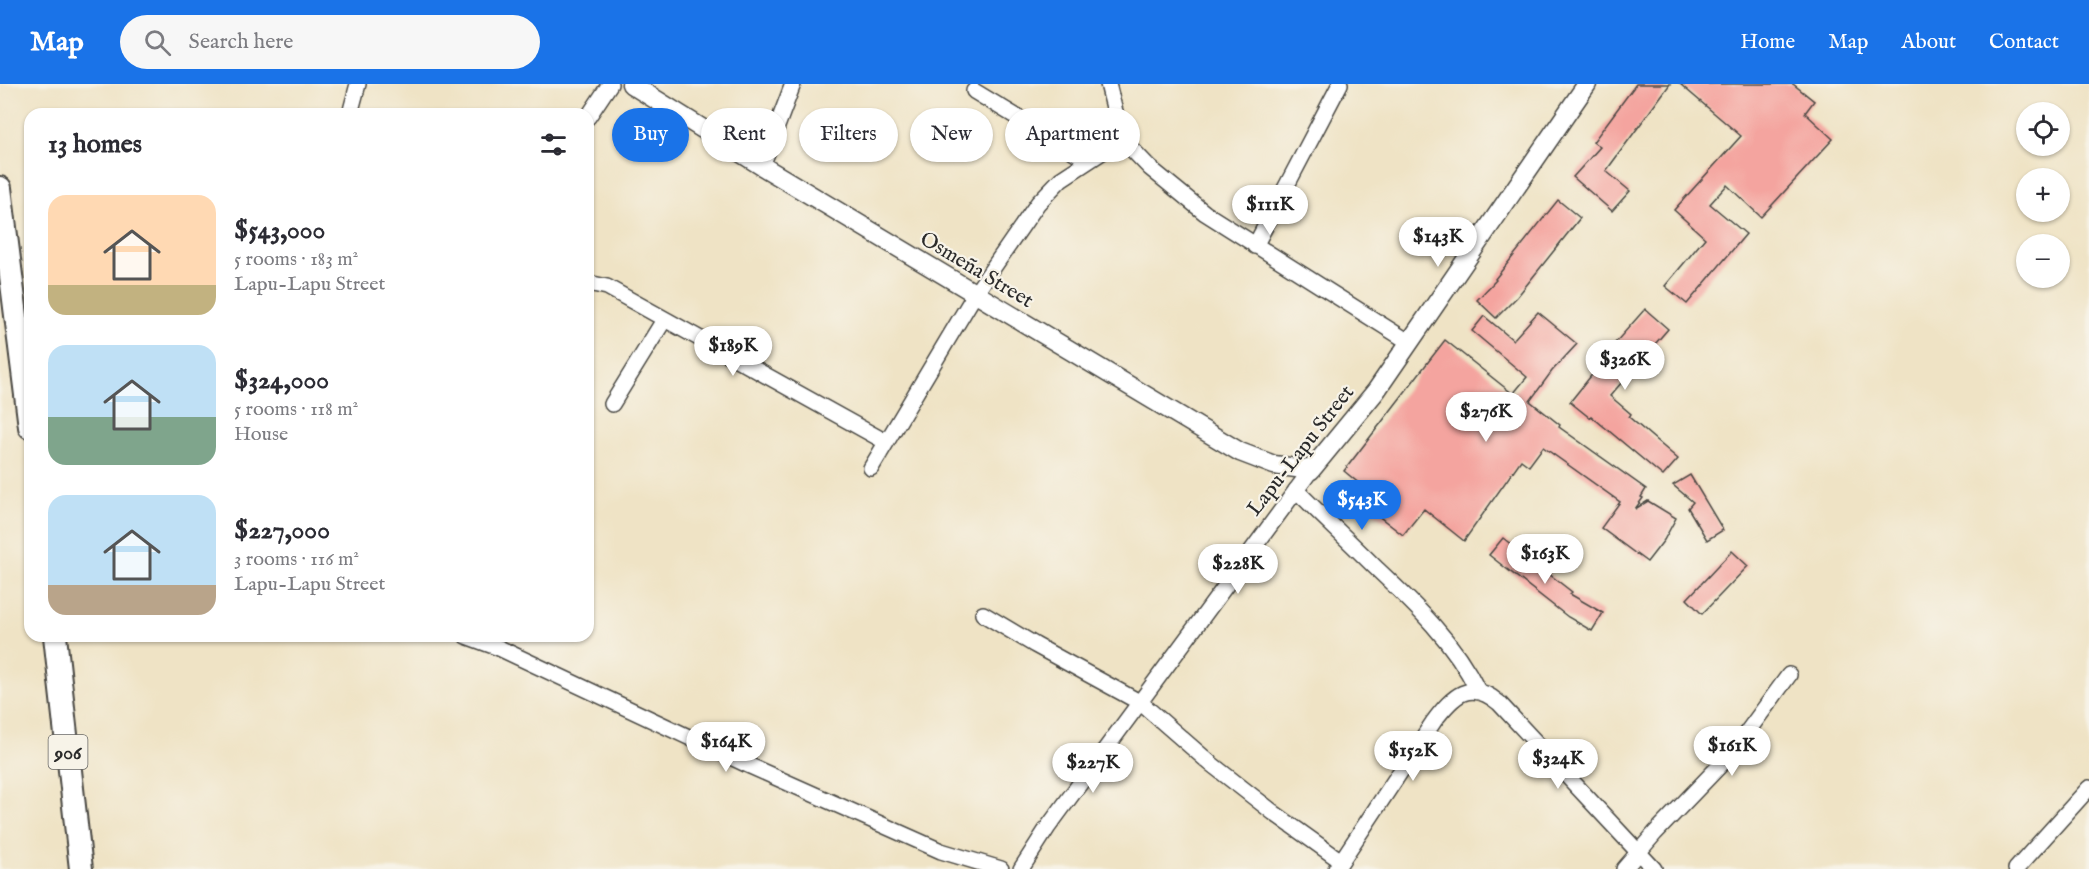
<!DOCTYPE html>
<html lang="en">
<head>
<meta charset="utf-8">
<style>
	:root { --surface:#fff; --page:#f7f7f7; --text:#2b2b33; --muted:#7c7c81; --accent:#1a73e8 }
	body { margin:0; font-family:"IM FELL English",serif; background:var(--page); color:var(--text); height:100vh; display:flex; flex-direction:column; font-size:22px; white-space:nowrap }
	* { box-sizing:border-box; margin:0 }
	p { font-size:20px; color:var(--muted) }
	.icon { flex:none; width:33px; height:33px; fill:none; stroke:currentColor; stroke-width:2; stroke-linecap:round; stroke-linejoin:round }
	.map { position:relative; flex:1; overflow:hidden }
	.sheet { position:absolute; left:24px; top:24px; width:570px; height:534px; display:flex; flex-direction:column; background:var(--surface); border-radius:18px; box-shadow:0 2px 4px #0004 }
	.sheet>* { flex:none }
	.guide { position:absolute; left:612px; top:24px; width:570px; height:54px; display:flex; gap:12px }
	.controls { position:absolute; left:2016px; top:18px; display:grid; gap:12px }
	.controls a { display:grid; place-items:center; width:54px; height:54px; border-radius:50%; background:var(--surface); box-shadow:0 2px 4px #0004; font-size:30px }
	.price { position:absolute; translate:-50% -51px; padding:0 14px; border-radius:21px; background:#fff; color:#222; font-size:20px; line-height:39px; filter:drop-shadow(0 2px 3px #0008) }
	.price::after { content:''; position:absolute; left:50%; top:36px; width:18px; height:14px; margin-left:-9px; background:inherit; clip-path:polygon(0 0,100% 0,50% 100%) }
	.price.active { background:var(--accent); color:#fff }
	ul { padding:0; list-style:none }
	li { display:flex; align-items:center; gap:18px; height:150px; padding:0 24px }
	li span { display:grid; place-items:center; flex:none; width:168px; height:120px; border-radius:18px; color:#555 }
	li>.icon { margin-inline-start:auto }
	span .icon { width:72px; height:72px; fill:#fffc; stroke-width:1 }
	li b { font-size:26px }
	h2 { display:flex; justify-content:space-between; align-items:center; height:72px; padding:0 24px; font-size:26px }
	.tag { padding:0 21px; border-radius:27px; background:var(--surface); box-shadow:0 2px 4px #0004; font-size:21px; line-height:54px }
	.tag.active { background:var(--accent); color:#fff }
	header { display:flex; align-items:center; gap:36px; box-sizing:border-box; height:84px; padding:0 30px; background:var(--accent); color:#fff }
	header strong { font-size:28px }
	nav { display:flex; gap:33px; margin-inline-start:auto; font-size:21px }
	.search { width:420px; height:54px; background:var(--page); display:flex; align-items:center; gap:15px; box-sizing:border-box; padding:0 21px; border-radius:33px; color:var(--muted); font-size:22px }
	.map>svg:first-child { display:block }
</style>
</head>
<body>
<header>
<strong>Map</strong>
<div class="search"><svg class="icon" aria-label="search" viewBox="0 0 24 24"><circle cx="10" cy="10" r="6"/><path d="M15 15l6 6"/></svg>Search here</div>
<nav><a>Home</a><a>Map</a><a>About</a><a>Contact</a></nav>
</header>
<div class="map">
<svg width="2089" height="785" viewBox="0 0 2089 785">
	<rect width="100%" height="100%" fill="#f7f3e8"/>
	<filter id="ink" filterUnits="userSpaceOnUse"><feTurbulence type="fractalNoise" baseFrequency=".0167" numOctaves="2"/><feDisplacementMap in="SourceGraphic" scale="12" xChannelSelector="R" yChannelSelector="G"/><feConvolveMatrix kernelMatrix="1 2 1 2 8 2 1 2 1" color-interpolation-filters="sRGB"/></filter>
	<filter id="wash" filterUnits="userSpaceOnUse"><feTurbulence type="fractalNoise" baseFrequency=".008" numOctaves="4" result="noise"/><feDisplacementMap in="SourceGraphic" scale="24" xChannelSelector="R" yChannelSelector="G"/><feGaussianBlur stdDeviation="1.35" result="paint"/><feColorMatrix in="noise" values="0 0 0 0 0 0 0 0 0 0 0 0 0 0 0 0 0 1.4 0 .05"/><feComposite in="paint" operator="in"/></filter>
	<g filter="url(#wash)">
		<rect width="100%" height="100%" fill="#efe3c5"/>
		<g id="blocks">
			<g fill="#f4a49f">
				<path d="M1636 0H1670L1606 87 1630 107 1612 127 1573 93 1600 63 1593 58Z"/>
				<path d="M1680 0H1793L1814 17 1805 29 1833 55 1761 133 1727 101 1710 120 1746 150 1687 220 1665 202 1705 154 1674 126 1741 52Z"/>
				<path d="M1558 116 1580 134 1517 213 1496 234 1477 216 1496 196 1495 195Z"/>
				<path d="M1645 225 1668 245 1610 312 1631 330 1629 333 1678 375 1663 392 1591 332 1590 334 1570 318 1595 287 1592 285Z"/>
				<path d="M1538 228 1577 260 1552 287 1530 317 1560 341 1559 343 1646 405 1641 413 1643 414 1635 425 1648 417 1676 434 1664 456 1647 478 1601 444 1620 418 1543 363 1529 382 1521 376 1464 457 1424 425 1403 451 1359 417 1367 406 1344 387 1445 256 1513 310 1527 293 1472 247 1484 232 1513 256Z"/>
				<path d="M1690 391 1723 446 1707 456 1688 424 1693 418 1673 401Z"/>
				<path d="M1503 454 1572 508 1570 510 1603 529 1592 547 1568 533 1489 471Z"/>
				<path d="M1732 467 1748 482 1702 530 1687 515Z"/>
			</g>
		</g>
	</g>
	<g filter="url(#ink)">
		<use href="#blocks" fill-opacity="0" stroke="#484742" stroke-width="1.5"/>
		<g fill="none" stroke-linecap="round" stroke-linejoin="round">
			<defs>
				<g id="minor">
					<path d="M1108 0 1122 55 1150 84 1205 129 1409 258"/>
					<path d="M974 7 1088 76"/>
					<path d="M350 30 358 0"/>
					<path d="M588 33 610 0"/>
					<path d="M762 82 793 0"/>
					<path d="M1255 162 1340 0"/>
					<path d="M588 199 607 203 886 358"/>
					<path d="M612 320 664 236"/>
					<path d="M871 384 975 210 1038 119 1061 95 1122 55"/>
					<path d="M1296 406C1322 432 1349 457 1375 483 1413 519 1454 557 1477 605"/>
					<path d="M983 530 1035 561 1141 619 1210 679 1274 729 1341 777"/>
					<path d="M466 552 499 564 748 681 941 767 1001 785"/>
					<path d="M1021 785 1048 743 1311 386"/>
					<path d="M1336 785 1434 637C1453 612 1470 594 1499 619L1654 785"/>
					<path d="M1624 785 1655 749 1731 670 1789 591"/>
					<path d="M2016 785 2089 704"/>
				</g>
				<path id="tertiary" d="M631 0 762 82 1240 368 1274 381 1311 386 1376 307 1587 0"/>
				<g id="primary">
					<path d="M0 104 30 343"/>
					<path d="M55 552 81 785"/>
				</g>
			</defs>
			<use href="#minor" stroke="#484742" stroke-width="18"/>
			<use href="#tertiary" stroke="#484742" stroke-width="21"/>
			<use href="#primary" stroke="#484742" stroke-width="26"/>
			<use href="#minor" stroke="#fff" stroke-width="15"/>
			<use href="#tertiary" stroke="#fff" stroke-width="18"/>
			<use href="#primary" stroke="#fff" stroke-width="22"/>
		</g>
	</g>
	<g text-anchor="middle" stroke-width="4.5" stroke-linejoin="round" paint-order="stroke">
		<rect fill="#f7f3e8" stroke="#686764" stroke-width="1.5" x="48.5" y="651" width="39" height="34" rx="4.5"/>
		<g font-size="20" font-weight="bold" fill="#2b2b2b">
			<text x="68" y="675">906</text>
		</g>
		<g font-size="21" fill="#2b2b2b" stroke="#f7f3e8">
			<text transform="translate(977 185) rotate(31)" y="7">Osmeña Street</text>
			<text transform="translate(1300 366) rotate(-52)" y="7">Lapu-Lapu Street</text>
		</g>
	</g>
</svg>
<div class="controls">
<a><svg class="icon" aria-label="locate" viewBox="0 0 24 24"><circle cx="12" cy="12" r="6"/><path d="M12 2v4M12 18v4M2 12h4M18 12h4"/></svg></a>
<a>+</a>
<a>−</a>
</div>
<b class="price" style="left:1270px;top:152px">$111K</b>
<b class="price" style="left:1438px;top:184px">$143K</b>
<b class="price" style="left:733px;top:293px">$189K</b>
<b class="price" style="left:1625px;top:307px">$326K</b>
<b class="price" style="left:1486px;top:359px">$276K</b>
<b class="price active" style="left:1362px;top:447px">$543K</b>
<b class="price" style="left:1545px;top:501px">$163K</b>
<b class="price" style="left:1238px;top:511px">$228K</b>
<b class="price" style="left:726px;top:689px">$164K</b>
<b class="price" style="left:1732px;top:693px">$161K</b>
<b class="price" style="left:1413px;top:698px">$152K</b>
<b class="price" style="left:1558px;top:706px">$324K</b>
<b class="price" style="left:1093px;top:710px">$227K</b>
<div class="guide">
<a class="tag active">Buy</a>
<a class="tag">Rent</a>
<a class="tag">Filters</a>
<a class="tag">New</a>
<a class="tag">Apartment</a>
</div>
<section class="sheet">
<h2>13 homes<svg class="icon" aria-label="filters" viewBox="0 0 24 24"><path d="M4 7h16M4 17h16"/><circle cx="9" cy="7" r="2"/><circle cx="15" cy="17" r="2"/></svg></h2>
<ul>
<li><span style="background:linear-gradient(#ffd9b3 75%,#c2b280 0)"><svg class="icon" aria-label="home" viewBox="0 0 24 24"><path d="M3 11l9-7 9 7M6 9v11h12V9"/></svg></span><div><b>$543,000</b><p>5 rooms · 183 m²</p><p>Lapu-Lapu Street</p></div></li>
<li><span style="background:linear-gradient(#bfe0f5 60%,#7fa58c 0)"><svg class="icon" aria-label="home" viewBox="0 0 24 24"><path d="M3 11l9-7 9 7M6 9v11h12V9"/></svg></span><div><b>$324,000</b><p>5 rooms · 118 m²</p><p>House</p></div></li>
<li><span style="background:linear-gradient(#bfe0f5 75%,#b9a48a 0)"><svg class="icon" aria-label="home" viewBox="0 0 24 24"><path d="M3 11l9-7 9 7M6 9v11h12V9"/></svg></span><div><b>$227,000</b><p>3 rooms · 116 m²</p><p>Lapu-Lapu Street</p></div></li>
</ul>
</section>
</div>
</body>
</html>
